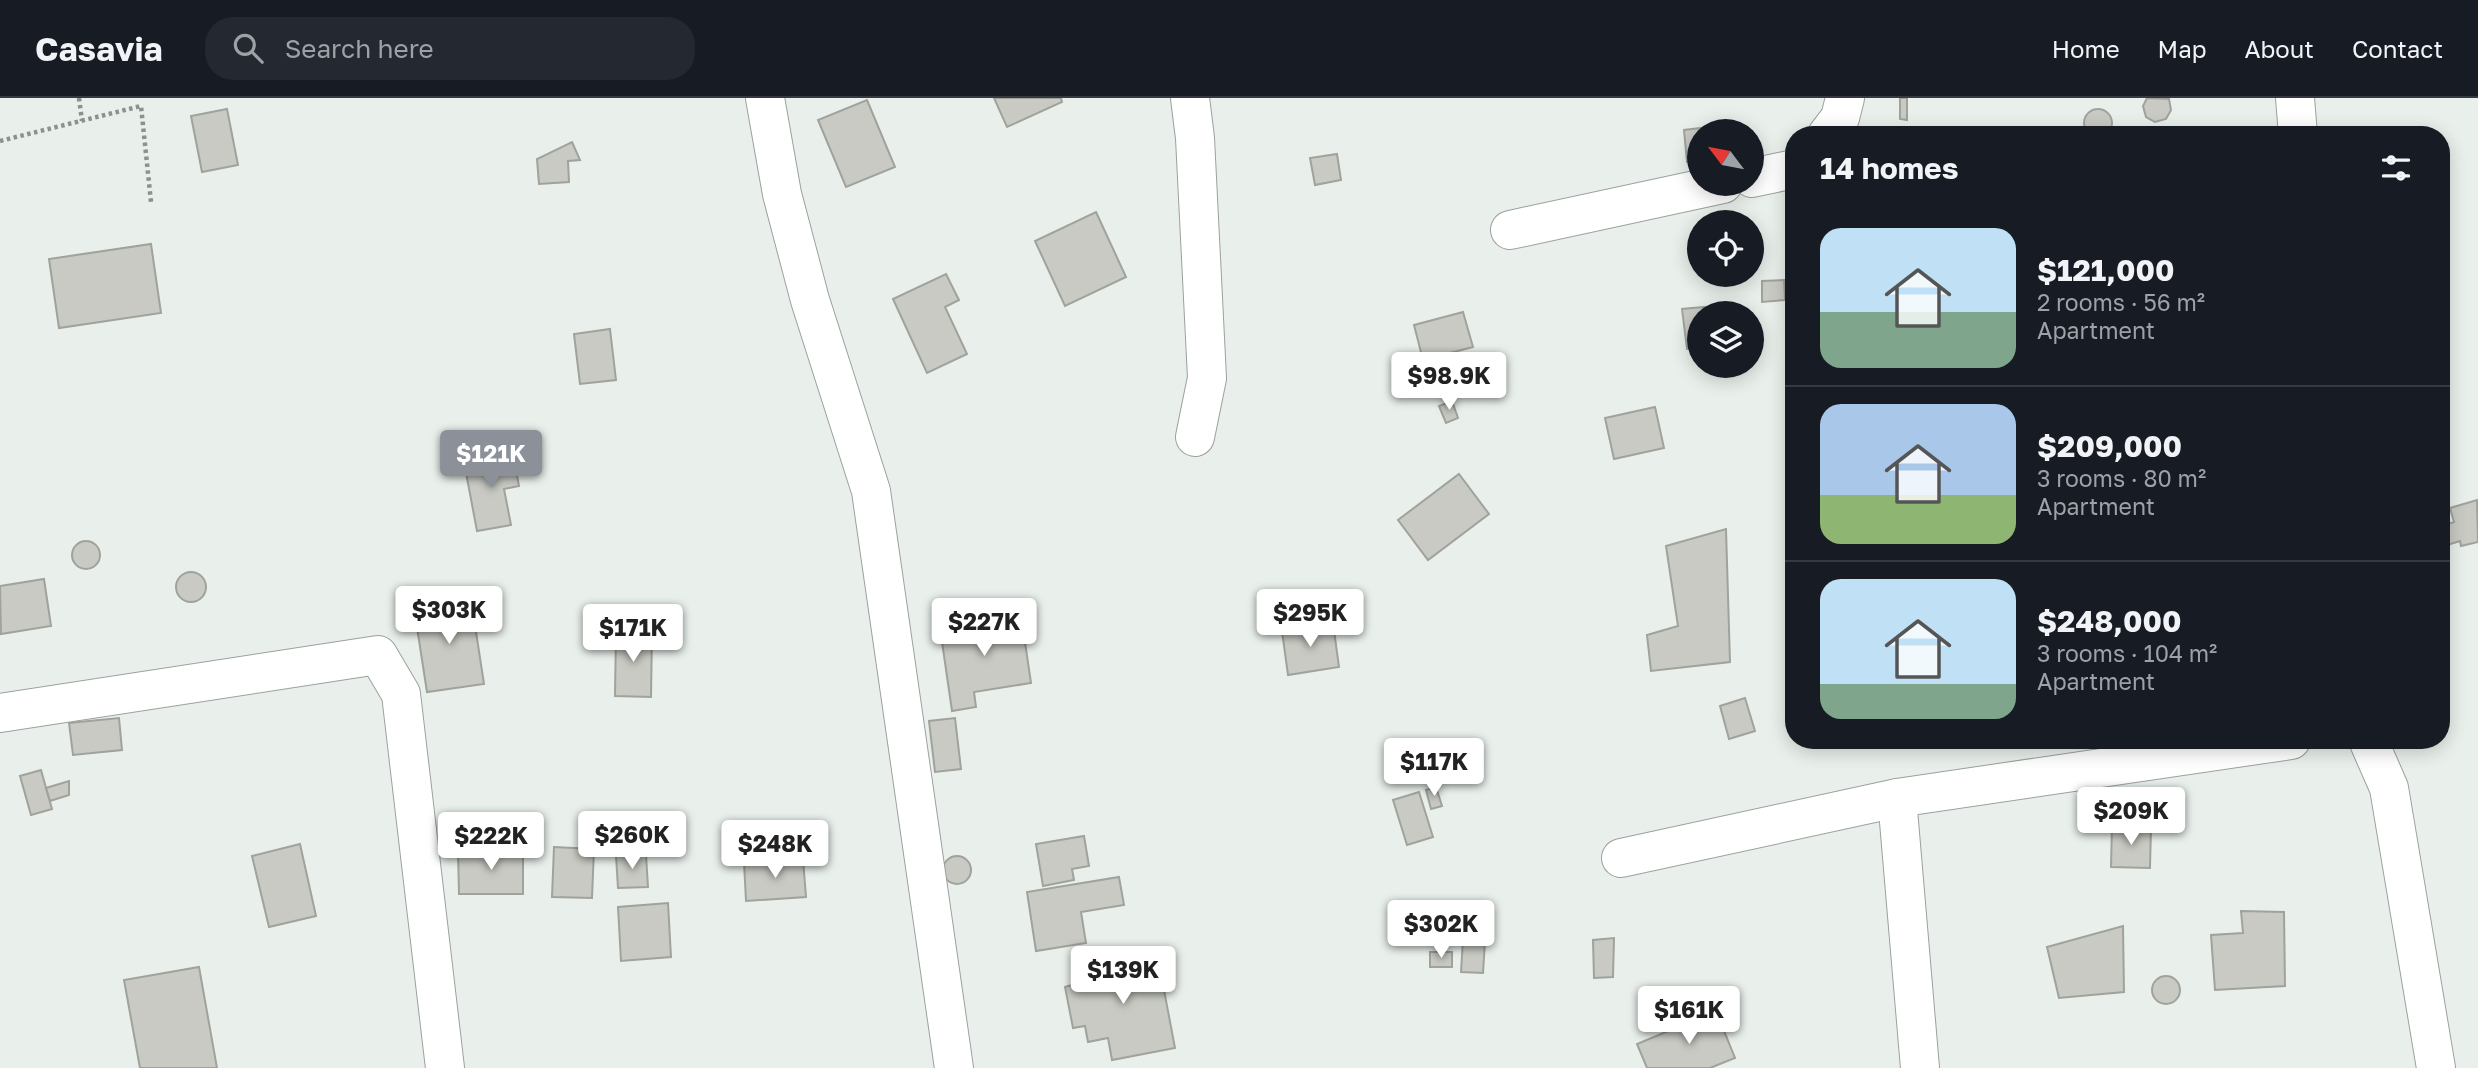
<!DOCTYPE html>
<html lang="en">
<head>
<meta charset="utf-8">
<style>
	:root { --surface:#171b24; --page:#242831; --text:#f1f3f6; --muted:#9ea1a6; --line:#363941; --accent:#8c9099 }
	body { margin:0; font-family:"Golos Text",sans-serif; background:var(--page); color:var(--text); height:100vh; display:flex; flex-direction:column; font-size:26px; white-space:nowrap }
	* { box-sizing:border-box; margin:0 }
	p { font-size:23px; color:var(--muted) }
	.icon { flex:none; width:38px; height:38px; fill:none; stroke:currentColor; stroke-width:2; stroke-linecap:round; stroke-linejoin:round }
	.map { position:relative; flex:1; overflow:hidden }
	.sheet { position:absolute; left:1785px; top:28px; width:665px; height:623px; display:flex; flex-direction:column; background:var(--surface); border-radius:28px; box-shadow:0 4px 18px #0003 }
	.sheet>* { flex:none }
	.needle { width:46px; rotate:302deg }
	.fabs { position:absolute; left:1687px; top:21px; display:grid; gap:14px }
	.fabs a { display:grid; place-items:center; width:77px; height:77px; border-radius:50%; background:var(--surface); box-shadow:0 4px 18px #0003; font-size:35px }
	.price { position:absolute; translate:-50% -60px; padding:0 16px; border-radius:7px; background:#fff; color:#222; font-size:23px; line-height:46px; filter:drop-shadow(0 2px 4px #0008) }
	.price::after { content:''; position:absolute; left:50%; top:42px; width:21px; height:16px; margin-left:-10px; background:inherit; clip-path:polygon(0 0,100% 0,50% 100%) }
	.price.current { background:var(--accent); color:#fff }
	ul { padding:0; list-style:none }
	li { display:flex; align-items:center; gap:21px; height:175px; padding:0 35px }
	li+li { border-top:2px solid var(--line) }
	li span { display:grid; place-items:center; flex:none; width:196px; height:140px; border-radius:21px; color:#555 }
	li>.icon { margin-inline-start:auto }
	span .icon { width:84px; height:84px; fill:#fffc; stroke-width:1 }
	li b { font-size:30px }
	h2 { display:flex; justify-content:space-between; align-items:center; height:84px; padding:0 35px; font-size:30px }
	header { display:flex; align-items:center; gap:42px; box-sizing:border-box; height:98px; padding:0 35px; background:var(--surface); border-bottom:2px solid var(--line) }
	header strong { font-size:33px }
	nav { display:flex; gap:38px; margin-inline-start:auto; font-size:24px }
	.search { width:490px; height:63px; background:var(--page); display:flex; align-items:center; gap:18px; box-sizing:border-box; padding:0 24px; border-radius:28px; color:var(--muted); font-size:26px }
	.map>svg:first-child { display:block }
</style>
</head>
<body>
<header>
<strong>Casavia</strong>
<div class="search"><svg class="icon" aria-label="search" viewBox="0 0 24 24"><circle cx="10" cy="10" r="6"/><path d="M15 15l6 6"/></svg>Search here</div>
<nav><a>Home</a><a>Map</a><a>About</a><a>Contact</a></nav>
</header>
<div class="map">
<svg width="2478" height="970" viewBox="0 0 2478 970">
	<rect width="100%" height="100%" fill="#e9f0eb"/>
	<g fill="#c8cac3" stroke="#a0a29c" stroke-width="2">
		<path d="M994 0H1061L1062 4 1007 29Z"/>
		<path d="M1900 0H1907V22L1900 21Z"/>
		<path d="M2147 0 2169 1 2171 12 2166 21 2155 24 2146 19 2143 8Z"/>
		<path d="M867 2 895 69 846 89 818 22Z"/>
		<path d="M227 11 238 67 202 74 191 18Z"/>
		<circle cx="2098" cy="25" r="14"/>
		<path d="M1734 26 1735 33H1699V63L1687 64 1684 32Z"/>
		<path d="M572 44 580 62 568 63 569 84 539 86 537 61Z"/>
		<path d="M1337 56 1341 82 1315 87 1310 60Z"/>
		<path d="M1096 114 1126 179 1065 208 1035 143Z"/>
		<path d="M151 146 161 215 59 230 49 161Z"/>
		<path d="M946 176 959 202 945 209 967 256 927 275 893 201Z"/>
		<path d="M1784 182 1785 202 1762 204V183Z"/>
		<path d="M1714 208 1715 215H1699V250L1687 251 1682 211Z"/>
		<path d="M1463 214 1473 249 1423 262 1414 227Z"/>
		<path d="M610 231 616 282 580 286 574 236Z"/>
		<path d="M1452 303 1458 320 1446 325 1439 308Z"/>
		<path d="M1655 309 1664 350 1614 361 1605 320Z"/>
		<path d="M513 355 519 388 504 391 511 427 477 433 464 364Z"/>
		<path d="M1459 376 1489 416 1428 462 1398 422Z"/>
		<path d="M2477 402 2478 444 2461 448 2460 443 2441 449V428L2454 424 2450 410Z"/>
		<path d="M1726 431 1730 564 1651 573 1647 537 1678 528 1666 448Z"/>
		<circle cx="86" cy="457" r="14"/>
		<circle cx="191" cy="489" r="15"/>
		<path d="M44 481 51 528 1 536 0 488Z"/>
		<path d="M471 501 484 586 427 594 414 510Z"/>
		<path d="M1021 517 1031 585 974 594 976 609 952 613 940 530Z"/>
		<path d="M1333 525 1339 569 1288 577 1282 533Z"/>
		<path d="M616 533 652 534 651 599 615 598Z"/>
		<path d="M1745 600 1755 633 1729 641 1720 608Z"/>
		<path d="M119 620 122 652 73 657 69 625Z"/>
		<path d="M955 620 961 671 935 674 929 623Z"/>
		<path d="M41 672 52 711 31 717 20 678Z"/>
		<path d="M69 683V697L50 703 46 690Z"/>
		<path d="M1436 689 1442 708 1431 711 1426 692Z"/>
		<path d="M1419 694 1433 739 1407 747 1393 702Z"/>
		<path d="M2112 727 2151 729 2150 770 2111 769Z"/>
		<path d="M1084 738 1089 768 1072 771 1074 782 1043 788 1036 746Z"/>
		<path d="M300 746 316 818 269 829 252 758Z"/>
		<path d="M554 749 594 751 592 800 552 799Z"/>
		<path d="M458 753H523V796H459Z"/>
		<path d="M646 757 648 789 618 790 616 758Z"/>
		<circle cx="957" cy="772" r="14"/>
		<path d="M803 761 806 799 746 803 744 764Z"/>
		<path d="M1119 779 1124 807 1081 814 1086 845 1036 853 1027 794Z"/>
		<path d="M668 805 671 859 621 863 618 809Z"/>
		<path d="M2241 813 2284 814 2285 888 2215 892 2211 837 2243 835Z"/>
		<path d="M2123 828 2124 894 2059 900 2047 849Z"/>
		<path d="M1614 840 1613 879 1594 880 1593 842Z"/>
		<path d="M1463 841 1485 843 1483 875 1461 874Z"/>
		<rect x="1430" y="854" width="22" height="15"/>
		<path d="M1157 855 1175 950 1112 962 1108 940 1088 944 1085 928 1073 930 1065 889 1075 886 1072 871Z"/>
		<path d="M199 869 217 970H140L124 882Z"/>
		<circle cx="2166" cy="892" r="14"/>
		<path d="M1716 913 1735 960 1710 970H1647L1637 946Z"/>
	</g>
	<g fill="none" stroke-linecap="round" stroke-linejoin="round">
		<defs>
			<g id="minor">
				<path d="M765 0 782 96 810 202 871 393 954 970"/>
				<path d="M1190 0 1195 40 1207 280 1195 339"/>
				<path d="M2295 0 2298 37"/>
				<path d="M1827 37 1840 20 1845 0"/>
				<path d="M1752 80 1794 71"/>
				<path d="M1510 132 1723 86"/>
				<path d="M0 615 378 557 401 596 445 970"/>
				<path d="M2368 642 2389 690 2436 970"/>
				<path d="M1621 760 1897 700"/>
				<path d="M1920 970 1897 700 2291 642"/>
			</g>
		</defs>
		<use href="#minor" stroke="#9ba19d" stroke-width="40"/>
		<g stroke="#8c918d" stroke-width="4.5" stroke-dasharray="3.5 3.5" stroke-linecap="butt">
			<path d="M79 0 82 23"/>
			<path d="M0 43 141 8 151 104"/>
		</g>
		<use href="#minor" stroke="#fff" stroke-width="38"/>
	</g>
</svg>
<div class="fabs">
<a><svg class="needle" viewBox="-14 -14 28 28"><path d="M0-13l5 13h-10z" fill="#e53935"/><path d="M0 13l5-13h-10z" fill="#9ea1a6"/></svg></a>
<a><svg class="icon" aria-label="locate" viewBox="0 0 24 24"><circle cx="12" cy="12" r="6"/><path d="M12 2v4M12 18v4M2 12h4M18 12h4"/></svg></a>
<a><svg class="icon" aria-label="layers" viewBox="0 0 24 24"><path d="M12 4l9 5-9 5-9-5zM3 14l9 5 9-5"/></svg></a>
</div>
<b class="price" style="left:1449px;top:314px">$98.9K</b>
<b class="price current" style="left:491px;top:392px">$121K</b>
<b class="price" style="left:449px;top:548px">$303K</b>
<b class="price" style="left:1310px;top:551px">$295K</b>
<b class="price" style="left:984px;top:560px">$227K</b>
<b class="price" style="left:633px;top:566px">$171K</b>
<b class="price" style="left:1434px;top:700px">$117K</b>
<b class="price" style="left:2131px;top:749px">$209K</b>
<b class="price" style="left:632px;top:773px">$260K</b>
<b class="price" style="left:491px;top:774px">$222K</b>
<b class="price" style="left:775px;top:782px">$248K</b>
<b class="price" style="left:1441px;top:862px">$302K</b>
<b class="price" style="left:1123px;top:908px">$139K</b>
<b class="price" style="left:1689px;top:948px">$161K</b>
<section class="sheet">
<h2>14 homes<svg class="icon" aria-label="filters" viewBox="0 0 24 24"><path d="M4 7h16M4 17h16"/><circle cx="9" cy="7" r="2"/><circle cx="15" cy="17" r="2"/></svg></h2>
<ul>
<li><span style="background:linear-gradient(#bfe0f5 60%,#7fa58c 0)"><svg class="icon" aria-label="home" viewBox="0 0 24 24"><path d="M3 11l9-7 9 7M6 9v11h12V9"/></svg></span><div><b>$121,000</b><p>2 rooms · 56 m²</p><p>Apartment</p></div></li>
<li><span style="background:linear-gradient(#a9c7e8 65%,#8fb573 0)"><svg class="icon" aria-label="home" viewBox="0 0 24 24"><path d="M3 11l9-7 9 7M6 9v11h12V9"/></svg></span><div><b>$209,000</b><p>3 rooms · 80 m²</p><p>Apartment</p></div></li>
<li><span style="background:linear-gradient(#bfe0f5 75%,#7fa58c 0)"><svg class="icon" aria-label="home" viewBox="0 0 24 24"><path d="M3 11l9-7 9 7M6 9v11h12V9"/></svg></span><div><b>$248,000</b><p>3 rooms · 104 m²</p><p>Apartment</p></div></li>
</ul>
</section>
</div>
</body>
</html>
